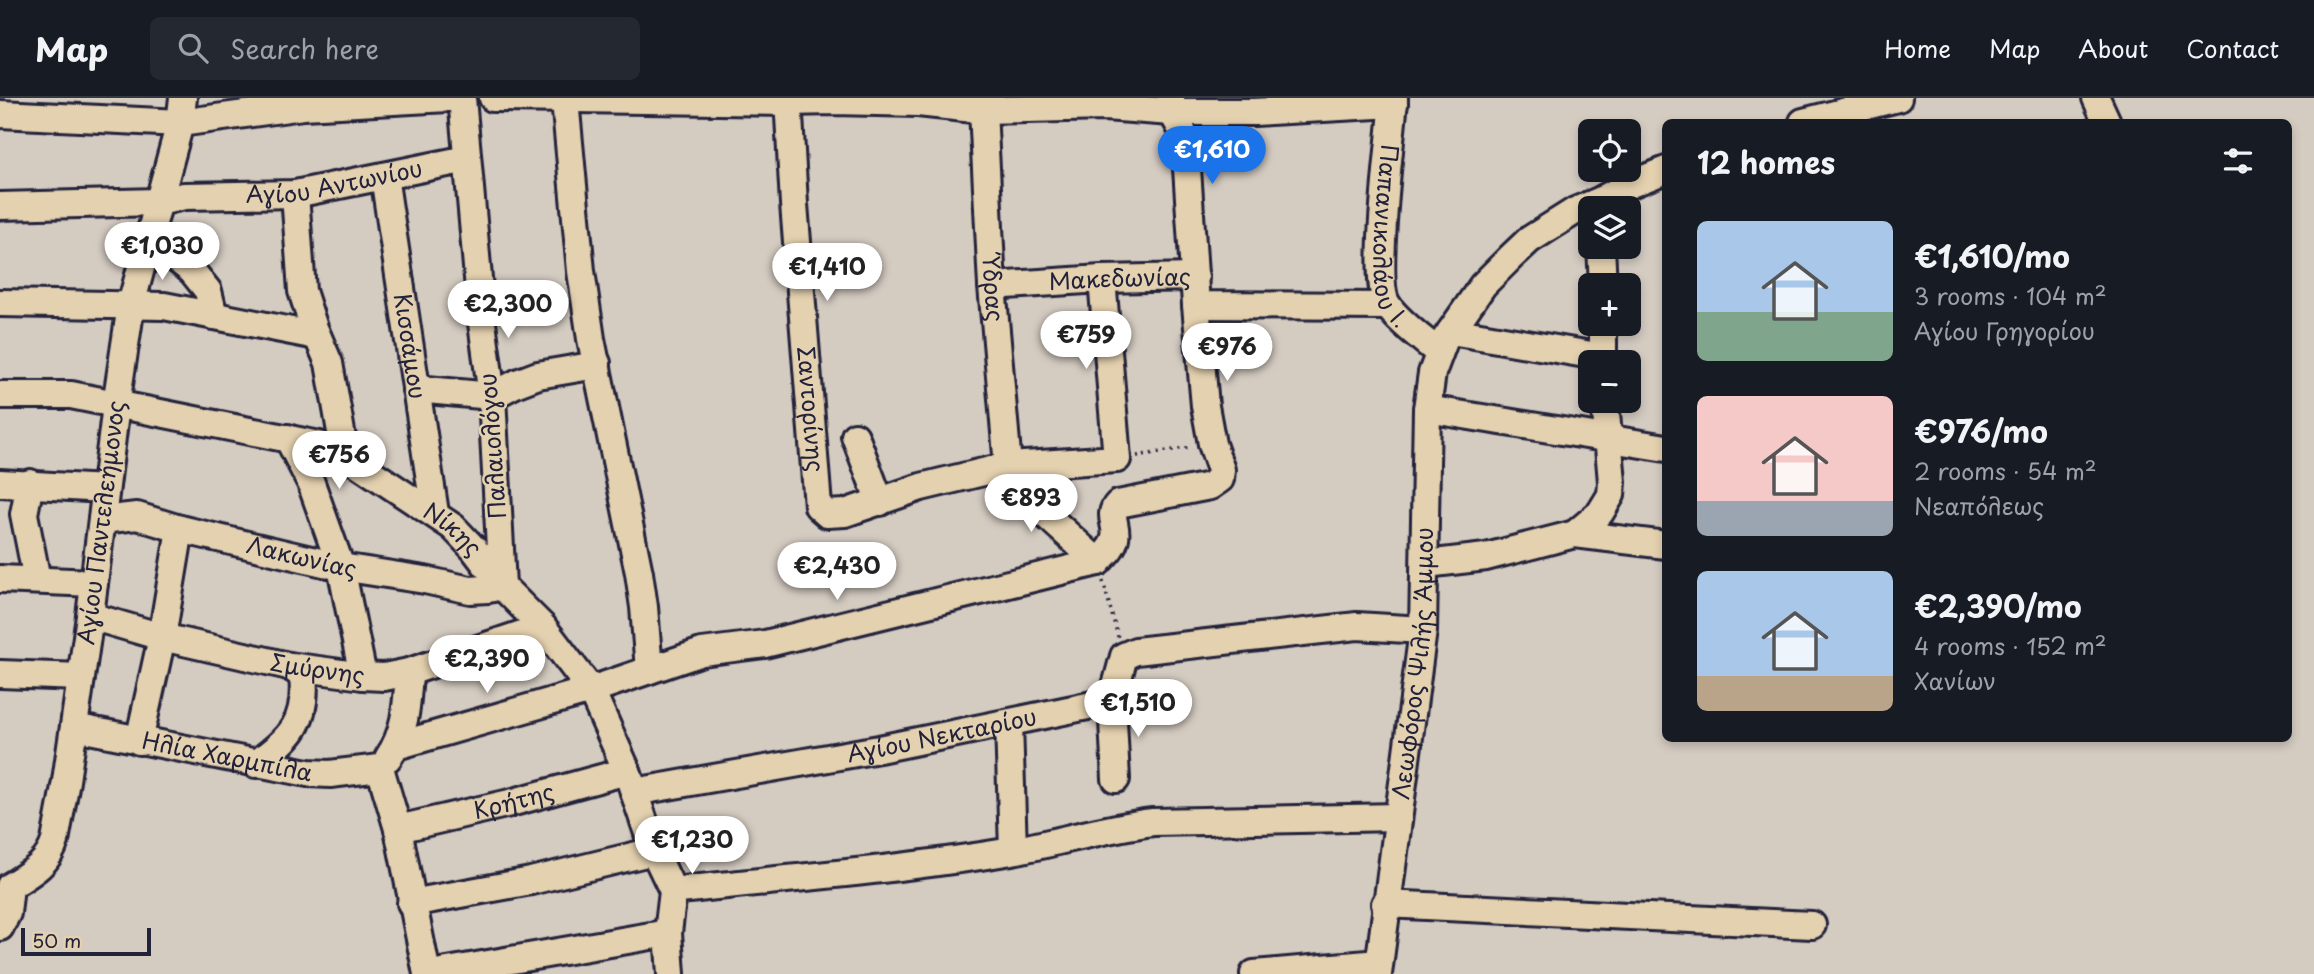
<!DOCTYPE html>
<html lang="en">
<head>
<meta charset="utf-8">
<style>
	:root { --surface:#171b24; --page:#242831; --text:#f1f3f6; --muted:#9ea1a6; --line:#363941; --accent:#1a73e8 }
	body { margin:0; font-family:"Playpen Sans",sans-serif; background:var(--page); color:var(--text); height:100vh; display:flex; flex-direction:column; font-size:26px; white-space:nowrap }
	* { box-sizing:border-box; margin:0 }
	p { font-size:23px; color:var(--muted) }
	.icon { flex:none; width:38px; height:38px; fill:none; stroke:currentColor; stroke-width:2; stroke-linecap:round; stroke-linejoin:round }
	.map { position:relative; flex:1; overflow:hidden }
	.drawer { position:absolute; left:1662px; top:21px; width:630px; height:623px; display:flex; flex-direction:column; background:var(--surface); border-radius:10px; box-shadow:0 4px 10px #0003 }
	.drawer>* { flex:none }
	.fabs { position:absolute; left:1578px; top:21px; display:grid; gap:14px }
	.fabs a { display:grid; place-items:center; width:63px; height:63px; border-radius:10px; background:var(--surface); box-shadow:0 4px 10px #0003; font-size:35px }
	.scale { position:absolute; left:21px; bottom:18px; width:130px; box-sizing:border-box; padding-left:7px; border:4px solid #22223b; border-top:0; font-size:19px; line-height:24px; white-space:nowrap; color:#22223b; -webkit-text-stroke:5px #e4d1af; paint-order:stroke }
	.price { position:absolute; translate:-50% -60px; padding:0 16px; border-radius:24px; background:#fff; color:#222; font-size:23px; line-height:46px; filter:drop-shadow(0 2px 4px #0008) }
	.price::after { content:''; position:absolute; left:50%; top:42px; width:21px; height:16px; margin-left:-10px; background:inherit; clip-path:polygon(0 0,100% 0,50% 100%) }
	.price.selected { background:var(--accent); color:#fff }
	ul { padding:0; list-style:none }
	li { display:flex; align-items:center; gap:21px; height:175px; padding:0 35px }
	li span { display:grid; place-items:center; flex:none; width:196px; height:140px; border-radius:10px; color:#555 }
	li>.icon { margin-inline-start:auto }
	span .icon { width:84px; height:84px; fill:#fffc; stroke-width:1 }
	li b { font-size:30px }
	h2 { display:flex; justify-content:space-between; align-items:center; height:84px; padding:0 35px; font-size:30px }
	header { display:flex; align-items:center; gap:42px; box-sizing:border-box; height:98px; padding:0 35px; background:var(--surface); border-bottom:2px solid var(--line) }
	header strong { font-size:33px }
	nav { display:flex; gap:38px; margin-inline-start:auto; font-size:24px }
	.search { width:490px; height:63px; background:var(--page); display:flex; align-items:center; gap:18px; box-sizing:border-box; padding:0 24px; border-radius:10px; color:var(--muted); font-size:26px }
	.map>svg:first-child { display:block }
</style>
</head>
<body>
<header>
<strong>Map</strong>
<div class="search"><svg class="icon" aria-label="search" viewBox="0 0 24 24"><circle cx="10" cy="10" r="6"/><path d="M15 15l6 6"/></svg>Search here</div>
<nav><a>Home</a><a>Map</a><a>About</a><a>Contact</a></nav>
</header>
<div class="map">
<svg width="2314" height="876" viewBox="0 0 2314 876">
	<rect width="100%" height="100%" fill="#d4cbc1"/>
	<filter id="ink" filterUnits="userSpaceOnUse"><feTurbulence type="fractalNoise" baseFrequency=".0143" numOctaves="2"/><feDisplacementMap in="SourceGraphic" scale="14" xChannelSelector="R" yChannelSelector="G"/><feConvolveMatrix kernelMatrix="1 2 1 2 8 2 1 2 1" color-interpolation-filters="sRGB"/></filter>
	<g filter="url(#ink)">
		<g fill="none" stroke-linecap="round" stroke-linejoin="round">
			<defs>
				<g id="minor">
					<path d="M493 0 787 4 835 3 918 5 983 12 1105 9 1172 14H1255L1394 6"/>
					<path id="s1" d="M788 0 794 106 818 408 827 416 845 415 921 389 1008 368 1117 361 1102 181"/>
					<path id="s2" d="M985 0 983 12 992 188 1008 368"/>
					<path d="M1171 0 1172 14 1182 32 1186 55 1196 207 1388 208"/>
					<path id="s3" d="M1394 0C1392 36 1371 185 1388 208 1399 224 1423 241 1439 255"/>
					<path d="M2096 0 2107 24"/>
					<path d="M565 2 581 173 591 241 639 475 644 509 649 572"/>
					<path d="M0 16 180 25 303 8 448 0"/>
					<path d="M1803 24 1898 0"/>
					<path id="s4" d="M384 78 435 415"/>
					<path d="M295 96 302 193 314 230 329 265 345 357"/>
					<path id="s5" d="M0 108 159 104 184 98 295 96 467 61"/>
					<path d="M149 140 192 173 208 193 214 218"/>
					<path d="M1601 149 1603 187"/>
					<path id="s6" d="M992 188 1102 181 1195 179"/>
					<path d="M0 205 164 208 317 238"/>
					<path d="M1603 226V264"/>
					<path d="M1451 233 1603 259"/>
					<path d="M416 291 492 298 517 285 538 277 591 268 597 265"/>
					<path id="s7" d="M0 297H71L319 347 345 357 453 429 474 451 502 488 543 529 591 592 627 673 654 753 673 793 668 835 671 876"/>
					<path d="M1427 311 1666 350"/>
					<path d="M855 338 880 404"/>
					<path d="M288 340 311 385 341 469 363 578"/>
					<path d="M1008 368 1036 408 1098 464"/>
					<path d="M0 385 105 391"/>
					<path d="M30 385 24 416 37 482"/>
					<path id="s8" d="M102 422 137 418 180 431 341 469 425 482 470 492 488 491 502 488 492 298 482 225 462 0"/>
					<path d="M1575 436 1600 415 1611 397 1612 384 1605 303"/>
					<path d="M1426 466 1486 459 1575 436 1666 447"/>
					<path d="M0 481 94 485"/>
					<path id="s9" d="M90 518 162 539 289 568 363 578 384 579 409 574 543 529"/>
					<path d="M0 576 81 579"/>
					<path d="M1112 603 1116 681"/>
					<path d="M1009 626 1013 752"/>
					<path id="s10" d="M74 629 308 675 330 676 380 670"/>
					<path d="M139 643 162 539 180 431"/>
					<path d="M396 648 591 592 702 554 765 546 1098 464C1104 457 1113 450 1115 440 1118 427 1107 417 1118 406L1210 388 1220 381 1221 372 1212 346 1205 308 1196 207"/>
					<path d="M388 660C406 635 407 605 409 574"/>
					<path d="M256 666C291 639 308 624 303 577L289 568"/>
					<path d="M380 670 398 731 427 876"/>
					<path id="s11" d="M634 694 879 651 1112 603 1124 558 1136 553 1357 528 1423 532"/>
					<path id="s12" d="M398 731 510 705 627 673"/>
					<path d="M673 793C786 780 900 772 1012 753 1059 744 1105 730 1153 724L1398 719"/>
					<path d="M411 805 531 783 654 753"/>
					<path d="M1385 806 1812 827"/>
					<path id="s13" d="M0 829 7 815 10 788C29 776 48 767 55 743L66 683 90 518 116 307 131 207 180 25 183 0"/>
					<path d="M430 876 668 835"/>
					<path d="M1254 876 1379 865"/>
					<path id="s14" d="M1378 876 1423 532 1427 311 1432 275 1444 243 1483 187 1511 159 1529 142 1575 113 1599 103 1626 88 1666 72"/>
				</g>
			</defs>
			<use href="#minor" stroke="#22223b" stroke-width="32"/>
			<g stroke="#22223b" stroke-width="3.5" stroke-dasharray="2 5" stroke-linecap="butt">
				<path d="M1137 358 1191 349"/>
				<path d="M1103 483 1118 539"/>
			</g>
			<use href="#minor" stroke="#e4d1af" stroke-width="26"/>
		</g>
	</g>
	<g text-anchor="middle" stroke-width="5" stroke-linejoin="round" paint-order="stroke">
		<g font-size="23" fill="#22223b" stroke="#e4d1af">
			<text dy="8" stroke="none"><textPath href="#s5" startOffset="336">Αγίου Αντωνίου</textPath></text>
			<text dy="8" stroke="none"><textPath href="#s3" startOffset="140">Παπανικολάου Ι.</textPath></text>
			<text dy="8" stroke="none"><textPath href="#s6" startOffset="128">Μακεδωνίας</textPath></text>
			<text dy="8" stroke="none"><textPath href="#s2" startOffset="191">Ύδρας</textPath></text>
			<text dy="8" stroke="none"><textPath href="#s4" startOffset="172">Κισσάμου</textPath></text>
			<text dy="8" stroke="none"><textPath href="#s1" startOffset="312">Σαντορίνης</textPath></text>
			<text transform="translate(493 348) rotate(-94)" y="8">Παλαιολόγου</text>
			<text dy="8" stroke="none"><textPath href="#s13" startOffset="430">Αγίου Παντελεήμονος</textPath></text>
			<text dy="8" stroke="none"><textPath href="#s7" startOffset="483">Νίκης</textPath></text>
			<text dy="8" stroke="none"><textPath href="#s8" startOffset="205">Λακωνίας</textPath></text>
			<text dy="8" stroke="none"><textPath href="#s14" startOffset="313">Λεωφόρος Ψιλής Άμμου</textPath></text>
			<text dy="8" stroke="none"><textPath href="#s9" startOffset="234">Σμύρνης</textPath></text>
			<text dy="8" stroke="none"><textPath href="#s11" startOffset="313">Αγίου Νεκταρίου</textPath></text>
			<text dy="8" stroke="none"><textPath href="#s10" startOffset="156">Ηλία Χαρμπίλα</textPath></text>
			<text dy="8" stroke="none"><textPath href="#s12" startOffset="119">Κρήτης</textPath></text>
		</g>
	</g>
</svg>
<div class="fabs">
<a><svg class="icon" aria-label="locate" viewBox="0 0 24 24"><circle cx="12" cy="12" r="6"/><path d="M12 2v4M12 18v4M2 12h4M18 12h4"/></svg></a>
<a><svg class="icon" aria-label="layers" viewBox="0 0 24 24"><path d="M12 4l9 5-9 5-9-5zM3 14l9 5 9-5"/></svg></a>
<a>+</a>
<a>−</a>
</div>
<div class="scale">50 m</div>
<b class="price selected" style="left:1212px;top:88px">€1,610</b>
<b class="price" style="left:162px;top:184px">€1,030</b>
<b class="price" style="left:827px;top:205px">€1,410</b>
<b class="price" style="left:508px;top:242px">€2,300</b>
<b class="price" style="left:1086px;top:273px">€759</b>
<b class="price" style="left:1227px;top:285px">€976</b>
<b class="price" style="left:339px;top:393px">€756</b>
<b class="price" style="left:1031px;top:436px">€893</b>
<b class="price" style="left:837px;top:504px">€2,430</b>
<b class="price" style="left:487px;top:597px">€2,390</b>
<b class="price" style="left:1138px;top:641px">€1,510</b>
<b class="price" style="left:692px;top:778px">€1,230</b>
<section class="drawer">
<h2>12 homes<svg class="icon" aria-label="filters" viewBox="0 0 24 24"><path d="M4 7h16M4 17h16"/><circle cx="9" cy="7" r="2"/><circle cx="15" cy="17" r="2"/></svg></h2>
<ul>
<li><span style="background:linear-gradient(#a9c7e8 65%,#7fa58c 0)"><svg class="icon" aria-label="home" viewBox="0 0 24 24"><path d="M3 11l9-7 9 7M6 9v11h12V9"/></svg></span><div><b>€1,610/mo</b><p>3 rooms · 104 m²</p><p>Αγίου Γρηγορίου</p></div></li>
<li><span style="background:linear-gradient(#f6c9c9 75%,#9aa5b1 0)"><svg class="icon" aria-label="home" viewBox="0 0 24 24"><path d="M3 11l9-7 9 7M6 9v11h12V9"/></svg></span><div><b>€976/mo</b><p>2 rooms · 54 m²</p><p>Νεαπόλεως</p></div></li>
<li><span style="background:linear-gradient(#a9c7e8 75%,#b9a48a 0)"><svg class="icon" aria-label="home" viewBox="0 0 24 24"><path d="M3 11l9-7 9 7M6 9v11h12V9"/></svg></span><div><b>€2,390/mo</b><p>4 rooms · 152 m²</p><p>Χανίων</p></div></li>
</ul>
</section>
</div>
</body>
</html>
